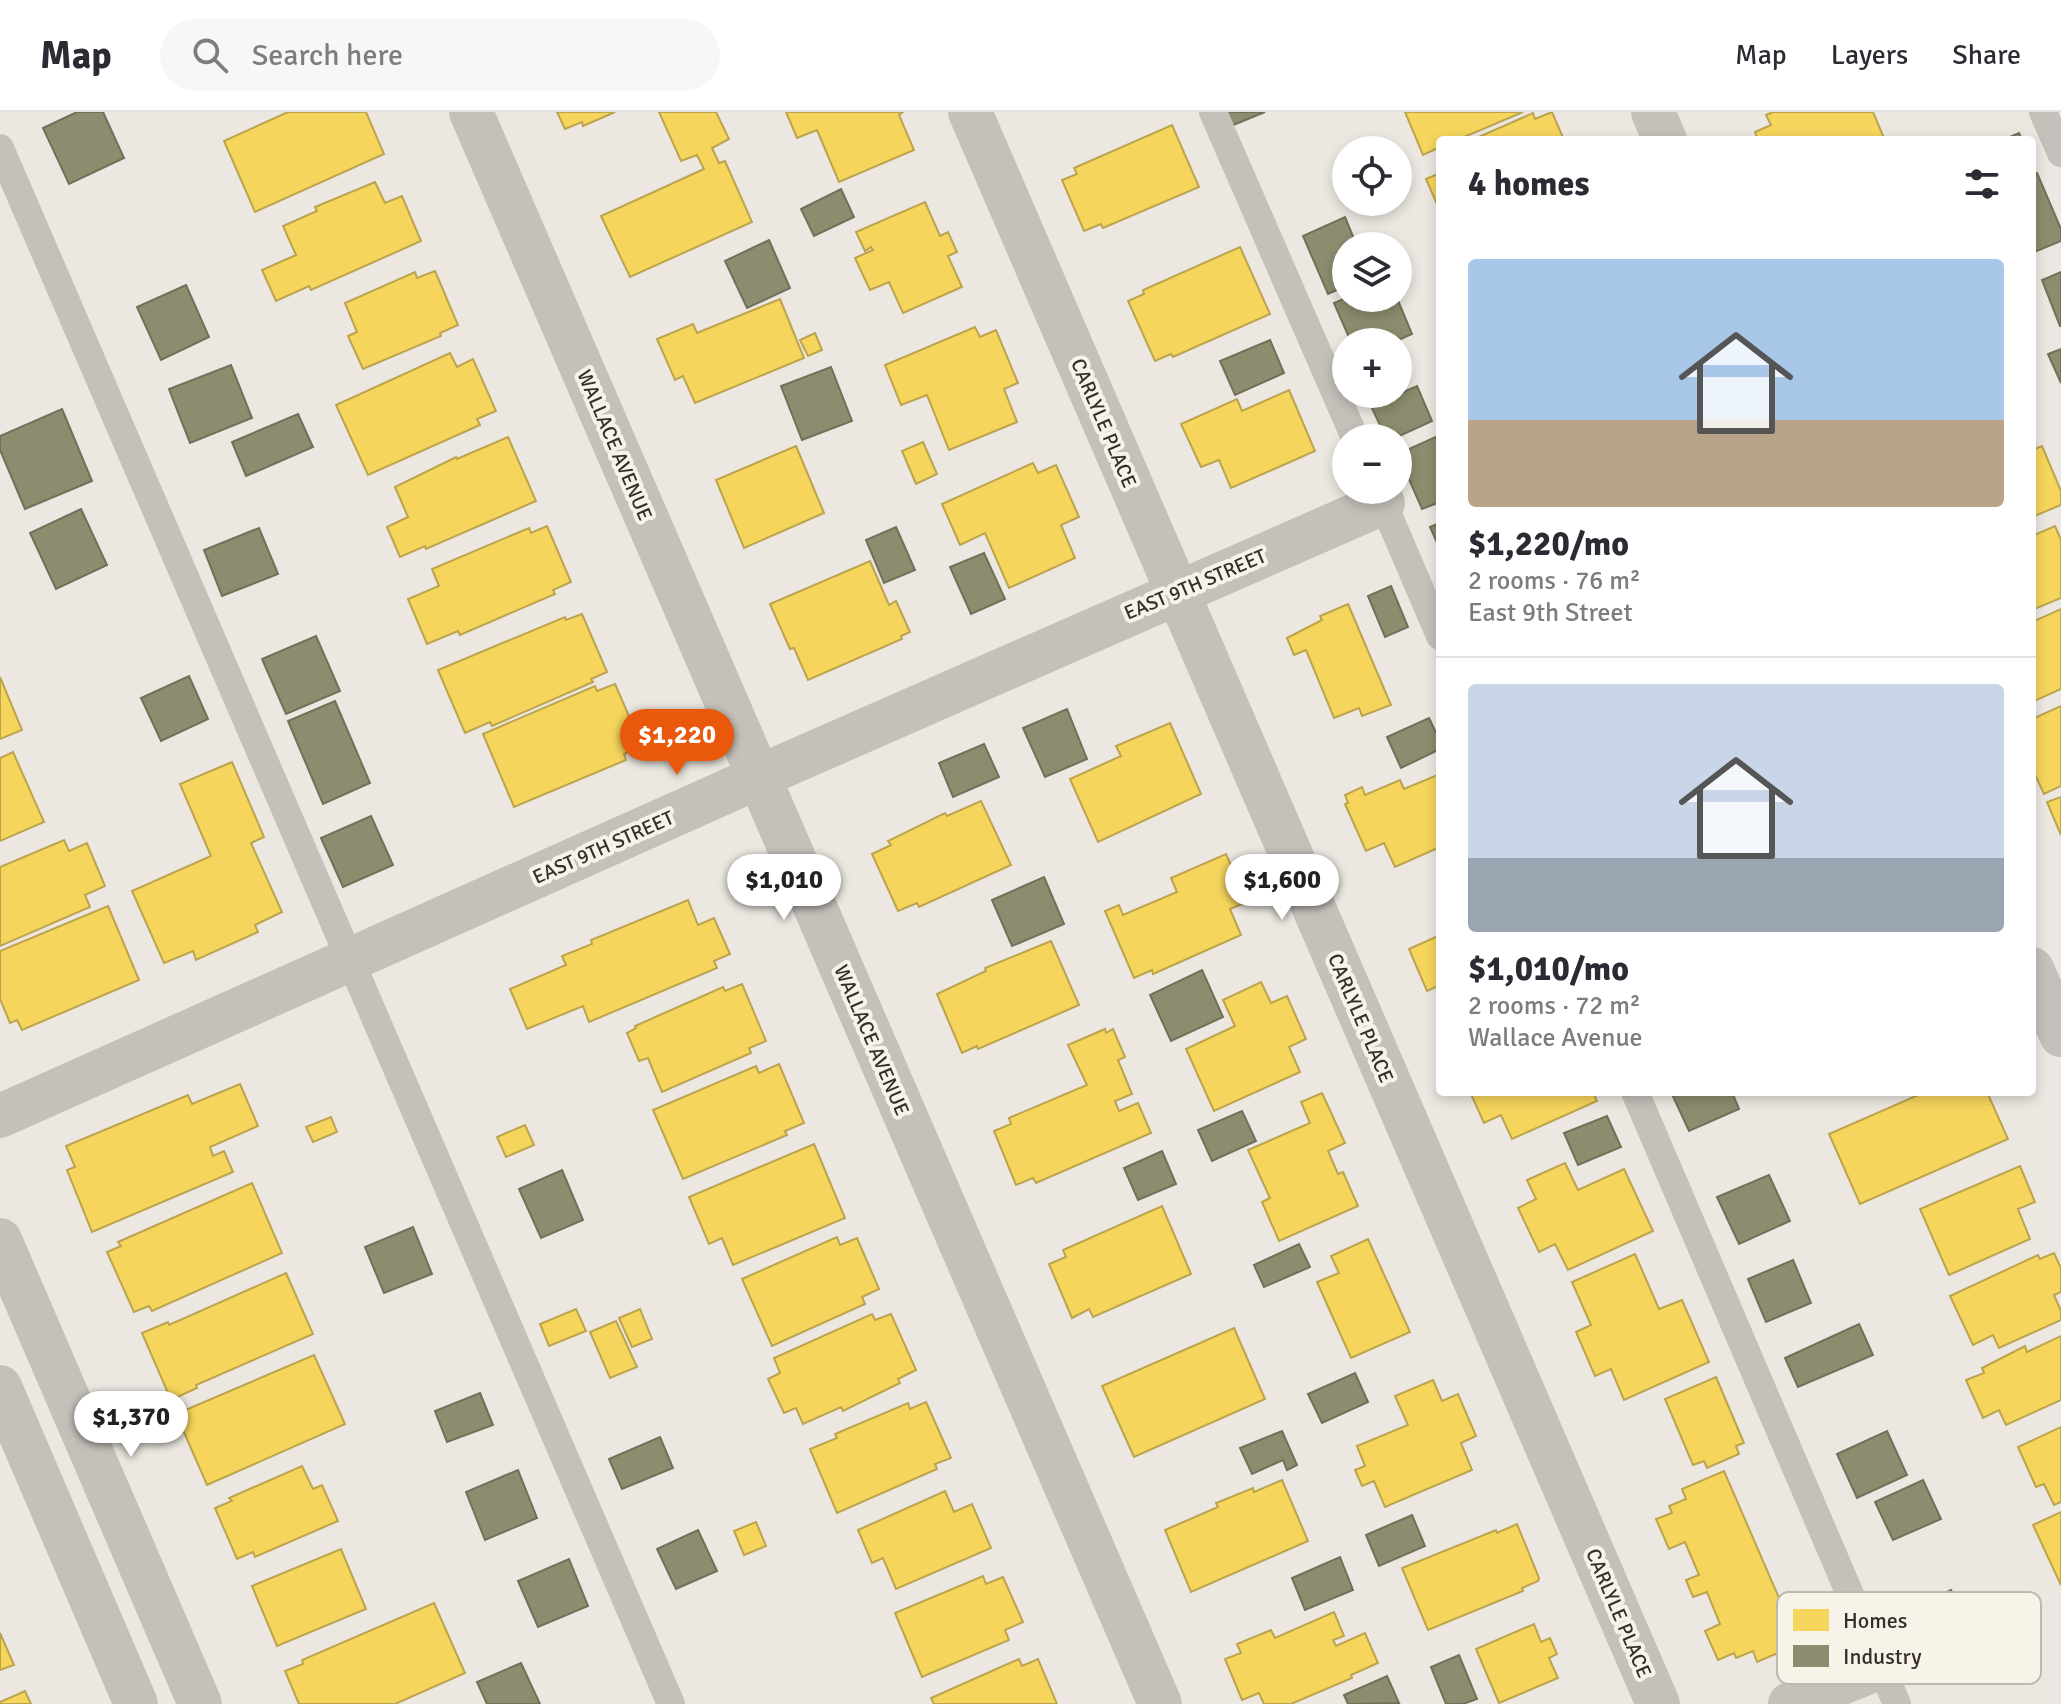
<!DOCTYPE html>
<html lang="en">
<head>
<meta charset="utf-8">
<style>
	:root { --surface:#fff; --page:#f7f7f7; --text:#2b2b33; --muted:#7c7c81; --line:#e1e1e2; --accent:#ea580c }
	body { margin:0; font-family:Signika,sans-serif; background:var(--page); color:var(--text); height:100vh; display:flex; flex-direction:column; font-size:30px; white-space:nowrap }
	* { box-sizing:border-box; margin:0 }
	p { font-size:26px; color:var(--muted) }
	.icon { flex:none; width:44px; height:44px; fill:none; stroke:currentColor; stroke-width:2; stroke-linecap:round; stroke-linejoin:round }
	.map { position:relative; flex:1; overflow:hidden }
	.side { position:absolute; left:1436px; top:24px; width:600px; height:960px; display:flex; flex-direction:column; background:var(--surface); border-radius:8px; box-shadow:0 4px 12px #0003 }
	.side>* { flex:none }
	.controls { position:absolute; left:1332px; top:24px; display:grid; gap:16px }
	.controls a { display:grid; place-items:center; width:80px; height:80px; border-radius:50%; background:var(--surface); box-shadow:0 4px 12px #0003; font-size:40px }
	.price { position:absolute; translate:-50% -68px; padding:0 18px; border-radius:28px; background:#fff; color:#222; font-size:26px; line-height:52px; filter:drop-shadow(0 2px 4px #0008) }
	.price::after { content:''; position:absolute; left:50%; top:48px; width:24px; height:18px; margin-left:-12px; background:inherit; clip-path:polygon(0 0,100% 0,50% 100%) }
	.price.active { background:var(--accent); color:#fff }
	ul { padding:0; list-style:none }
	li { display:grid; align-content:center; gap:16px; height:424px; padding:0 32px }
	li+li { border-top:2px solid var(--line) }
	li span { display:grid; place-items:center; height:248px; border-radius:8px; color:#555 }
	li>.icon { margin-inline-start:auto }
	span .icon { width:144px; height:144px; fill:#fffc; stroke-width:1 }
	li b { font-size:34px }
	h2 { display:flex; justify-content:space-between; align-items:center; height:96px; padding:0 32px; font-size:34px }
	header { display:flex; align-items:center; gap:48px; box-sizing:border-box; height:112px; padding:0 40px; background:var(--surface); border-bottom:2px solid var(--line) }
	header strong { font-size:38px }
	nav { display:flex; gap:44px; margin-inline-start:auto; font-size:28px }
	.search { width:560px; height:72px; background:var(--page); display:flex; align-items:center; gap:20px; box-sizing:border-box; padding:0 28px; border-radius:44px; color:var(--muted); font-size:30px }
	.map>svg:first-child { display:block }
</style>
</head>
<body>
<header>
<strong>Map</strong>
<div class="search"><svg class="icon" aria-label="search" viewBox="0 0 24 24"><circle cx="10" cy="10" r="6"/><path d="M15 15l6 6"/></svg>Search here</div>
<nav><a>Map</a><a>Layers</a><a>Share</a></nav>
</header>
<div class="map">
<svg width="2061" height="1592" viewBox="0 0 2061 1592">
	<rect width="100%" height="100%" fill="#ece8e1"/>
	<g fill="#f6d55c" stroke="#bca34d" stroke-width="2">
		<path d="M288 0H366L384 42 255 100 224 29Z"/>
		<path d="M557 0H615L583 14 582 10 565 17Z"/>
		<path d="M659 0H716L729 27 712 36 719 51 725 49 752 110 630 165 601 104 704 57 697 43 681 49Z"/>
		<path d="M786 0H903L899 3 914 38 839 70 817 18 797 26Z"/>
		<path d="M1405 0H1523L1457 28H1440V35L1423 43Z"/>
		<path d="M1552 0 1564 28H1472L1533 1 1535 7Z"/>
		<path d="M1773 0H1873L1884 26 1758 28 1755 20 1771 13 1766 3Z"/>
		<path d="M1172 13 1199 75 1103 116 1101 112 1084 119 1062 68 1077 62 1074 56Z"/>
		<path d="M1440 61V99L1426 67Z"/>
		<path d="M375 70 385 91 402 84 421 129 311 178 309 174 276 189 262 158 296 143 283 114 317 99 315 95Z"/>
		<path d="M925 90 940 124 948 120 957 140 948 144 962 175 903 201 889 170 870 178 855 146 873 138 871 135 865 139 856 120Z"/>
		<path d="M1240 135 1270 202 1173 245 1171 242 1155 249 1128 189 1144 182 1143 178Z"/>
		<path d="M435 159 458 213 440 221 441 224 363 257 348 224 357 220 345 191 415 160 417 166Z"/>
		<path d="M780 187 804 246 695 291 683 264 675 268 657 227 693 212 697 221Z"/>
		<path d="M975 215 980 225 996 218 1018 271 1004 277 1017 310 949 338 927 283 901 293 885 253Z"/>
		<path d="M815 221 822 238 808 244 800 228Z"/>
		<path d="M450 241 457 255 473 247 496 299 477 307 480 313 368 363 336 293Z"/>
		<path d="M1289 278 1315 339 1231 376 1219 348 1201 355 1181 312 1237 287 1242 299Z"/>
		<path d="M508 325 536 389 426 437 425 434 400 445 387 415 408 405 395 375 456 345 457 347Z"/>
		<path d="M923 330 937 362 916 372 902 339Z"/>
		<path d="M796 334 824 401 744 436 716 368Z"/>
		<path d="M2042 334 2061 379V393L2032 405V338Z"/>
		<path d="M1033 351 1038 361 1056 353 1079 405 1061 413 1075 446 1009 476 985 421 960 433 942 392Z"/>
		<path d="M547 414 571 470 553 478 555 482 460 523 458 519 427 532 408 487 439 474 432 457 529 416 531 421Z"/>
		<path d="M2055 414 2061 428V486L2032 498V424Z"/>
		<path d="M870 449 889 493 896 489 910 520 901 524 902 527 808 568 794 536 790 537 770 492Z"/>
		<path d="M1348 492 1391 593 1362 604 1359 596 1334 606 1306 538 1294 543 1287 526 1322 508 1320 504Z"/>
		<path d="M2061 497V577L2032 590V510Z"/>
		<path d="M582 502 607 560 591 567 593 570 492 614 490 610 465 621 438 558 565 505 566 508Z"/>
		<path d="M0 565 22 618 0 627Z"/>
		<path d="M615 572 642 634 624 642 626 648 514 695 483 622 595 574 597 579Z"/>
		<path d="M2061 594V674L2044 682 2032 656V607Z"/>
		<path d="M1170 611 1201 682 1098 730 1070 667 1121 644 1116 634Z"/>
		<path d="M13 640 44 710 0 729V646Z"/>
		<path d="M232 650 264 725 251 731 282 800 255 813 258 820 196 848 193 839 164 851 132 779 211 744 180 672Z"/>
		<path d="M1440 662V735L1395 755 1384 731 1366 739 1345 692 1348 691 1345 683 1362 675 1365 683 1400 668 1404 677Z"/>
		<path d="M2061 685V723L2047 690Z"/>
		<path d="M981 689 1011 753 919 795 917 791 898 799 872 742 891 733 888 729 945 701 947 704Z"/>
		<path d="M64 728 69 739 87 731 105 774 85 783 90 795 0 834V755Z"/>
		<path d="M1226 742 1247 790 1230 797 1241 823 1153 862 1152 858 1134 866 1105 799 1119 793 1123 803 1177 780 1171 766Z"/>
		<path d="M688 788 698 813 714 806 730 842 714 849 717 856 589 910 583 894 527 917 510 877 566 853 562 844 592 832 591 828Z"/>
		<path d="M108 794 139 868 22 918 17 908 10 911 0 887V839Z"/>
		<path d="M1440 823V873L1427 879 1409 837Z"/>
		<path d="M1051 829 1079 893 978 937 977 934 962 941 937 882 986 859 985 856Z"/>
		<path d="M1261 870 1271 891 1287 884 1306 927 1289 935 1300 960 1214 999 1186 937 1235 914 1223 888Z"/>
		<path d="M742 872 766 929 749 936 751 941 662 980 648 946 639 949 627 921 636 916 635 914 723 875 725 879Z"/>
		<path d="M1105 917 1106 921 1113 917 1125 945 1118 948 1132 982 1115 989 1119 999 1138 991 1151 1021 1036 1071 1033 1066 1016 1073 994 1019 1011 1012 1009 1006 1087 973 1068 933Z"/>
		<path d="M779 952 804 1011 785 1019 787 1023 683 1067 653 998 756 954 759 961Z"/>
		<path d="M240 972 258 1014 210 1035 213 1044 224 1039 233 1060 92 1120 67 1058 75 1055 66 1034 188 983 192 992Z"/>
		<path d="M1470 980H1593L1597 989 1512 1027 1501 1003 1484 1011Z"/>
		<path d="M1925 980H1987L2008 1027 1860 1092 1829 1022Z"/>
		<path d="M1322 981 1345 1031 1328 1039 1338 1062 1343 1060 1358 1094 1279 1129 1262 1090 1270 1086 1248 1038 1310 1011 1301 990Z"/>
		<path d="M331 1005 337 1020 313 1030 306 1015Z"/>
		<path d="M525 1013 534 1033 506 1045 497 1025Z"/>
		<path d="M814 1032 845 1106 733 1153 722 1126 709 1132 689 1085Z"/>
		<path d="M1565 1051 1578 1078 1624 1057 1653 1119 1568 1158 1555 1132 1539 1140 1518 1096 1536 1087 1527 1068Z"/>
		<path d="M2020 1054 2035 1090 2018 1097 2030 1127 1949 1163 1920 1097Z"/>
		<path d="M252 1071 282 1141 152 1199 149 1194 134 1200 107 1140 121 1134 118 1130Z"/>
		<path d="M1162 1094 1191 1162 1093 1205 1089 1197 1072 1206 1049 1152 1066 1145 1063 1138Z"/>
		<path d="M837 1125 840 1133 857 1126 879 1177 862 1185 865 1192 772 1234 742 1167Z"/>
		<path d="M1368 1127 1410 1220 1351 1246 1317 1170 1339 1161 1331 1144Z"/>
		<path d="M2054 1141 2061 1156V1180L2054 1183 2061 1199V1208L1999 1236 1993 1223 1973 1233 1950 1184 2038 1143 2040 1147Z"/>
		<path d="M1635 1142 1659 1197 1682 1188 1709 1250 1624 1288 1611 1257 1595 1264 1576 1220 1591 1213 1572 1170Z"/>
		<path d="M286 1161 313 1222 196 1273 197 1276 171 1288 142 1221 168 1210 169 1213Z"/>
		<path d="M576 1197 586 1219 549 1234 540 1212Z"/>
		<path d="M640 1197 652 1227 632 1235 619 1206Z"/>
		<path d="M872 1202 875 1208 891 1202 916 1258 898 1267 900 1271 843 1299 841 1295 803 1312 796 1296 784 1301 768 1267 780 1261 774 1246Z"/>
		<path d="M616 1209 637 1255 610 1266 590 1220Z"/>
		<path d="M1234 1216 1265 1287 1134 1345 1102 1274Z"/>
		<path d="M2061 1224V1288L2006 1313 1999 1298 1983 1306 1966 1268 1984 1261 1982 1256 2025 1234 2027 1240Z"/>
		<path d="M314 1243 345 1312 207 1373 176 1302Z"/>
		<path d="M1716 1265 1744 1331 1736 1334 1739 1342 1707 1356 1704 1349 1693 1353 1665 1287Z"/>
		<path d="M1433 1268 1442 1289 1458 1282 1476 1324 1461 1331 1472 1358 1385 1395 1374 1369 1362 1374 1355 1358 1365 1354 1357 1334 1408 1313 1395 1284Z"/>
		<path d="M926 1290 951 1346 935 1352 937 1357 837 1401 810 1337 837 1326 835 1322 908 1291 910 1297Z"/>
		<path d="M2061 1315V1390L2054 1393 2044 1372 2036 1375 2018 1335Z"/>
		<path d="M302 1354 313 1377 322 1373 338 1409 255 1445 253 1440 237 1447 215 1396 232 1389 229 1386Z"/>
		<path d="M1724 1359 1799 1532 1757 1550 1753 1539 1736 1546 1734 1541 1718 1548 1705 1519 1720 1512 1707 1480 1693 1485 1686 1468 1699 1463 1685 1430 1669 1437 1656 1407 1672 1401 1669 1394 1686 1387 1682 1377Z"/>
		<path d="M1282 1368 1308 1429 1191 1480 1165 1418 1218 1395 1216 1391 1253 1376 1254 1380Z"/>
		<path d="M945 1379 954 1400 972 1392 991 1436 896 1477 883 1446 872 1451 858 1418Z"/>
		<path d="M2061 1400V1473L2033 1413Z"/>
		<path d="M756 1410 766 1434 744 1443 734 1419Z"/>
		<path d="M1517 1412 1539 1466 1538 1469 1522 1476 1523 1479 1428 1518 1402 1456 1496 1418 1497 1421Z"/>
		<path d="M341 1437 366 1497 277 1534 252 1474Z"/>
		<path d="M983 1464 986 1472 1003 1465 1023 1510 1005 1518 1009 1528 922 1565 895 1501Z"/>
		<path d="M434 1491 465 1561 395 1592H299L285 1559 303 1552 302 1548Z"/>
		<path d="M1334 1500 1344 1524 1333 1528 1336 1534 1365 1521 1378 1551 1351 1563 1352 1566 1291 1592H1264L1259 1581 1242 1588 1225 1547 1241 1541 1237 1532 1271 1518 1275 1526Z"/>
		<path d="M1534 1512 1541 1530 1550 1526 1557 1542 1549 1546 1558 1566 1499 1591 1476 1537Z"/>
		<path d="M0 1521 14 1553 0 1558Z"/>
		<path d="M1019 1547 1022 1554 1038 1547 1057 1592H934L931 1586Z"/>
		<path d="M25 1579 31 1592H0V1590Z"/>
	</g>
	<g fill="#8c8c6e" stroke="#727059" stroke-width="2">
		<path d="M77 0H103L124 46 69 72 43 16Z"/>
		<path d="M1225 0H1265L1231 14Z"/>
		<path d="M2019 21 2022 28H2003Z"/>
		<path d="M2037 61 2061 117V129L2032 141V63Z"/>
		<path d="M841 77 854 105 814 124 801 97Z"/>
		<path d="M1345 105 1354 127 1362 123 1367 134H1346V174L1328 182 1303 124Z"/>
		<path d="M769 128 790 176 747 196 725 149Z"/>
		<path d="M2061 160V214H2060L2042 168Z"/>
		<path d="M186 173 209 225 161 248 137 195Z"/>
		<path d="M1346 186H1397L1412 222 1394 230H1351L1334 191Z"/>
		<path d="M1270 228 1284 261 1235 283 1220 249Z"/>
		<path d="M2061 237V271L2048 242Z"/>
		<path d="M231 253 252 306 190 331 169 277Z"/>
		<path d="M831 255 852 309 802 328 781 274Z"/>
		<path d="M1417 274 1432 309 1395 326H1386L1371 294Z"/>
		<path d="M62 297 92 369 25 397 0 338V324Z"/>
		<path d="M298 302 313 335 246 364 232 330Z"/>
		<path d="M1440 323V390L1422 397 1398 342Z"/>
		<path d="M81 397 107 453 56 477 30 421Z"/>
		<path d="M1440 411V437L1430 415Z"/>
		<path d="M896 415 915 458 884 471 866 428Z"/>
		<path d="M259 416 278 462 222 484 204 438Z"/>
		<path d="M984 441 1005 487 971 502 950 455Z"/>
		<path d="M1391 474 1408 515 1385 525 1368 484Z"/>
		<path d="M316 524 340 579 286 602 262 547Z"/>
		<path d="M189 564 208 607 161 629 141 586Z"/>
		<path d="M335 589 370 671 323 692 288 609Z"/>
		<path d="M1067 597 1087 647 1045 665 1023 616Z"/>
		<path d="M1429 606 1440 629V637L1401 656 1387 625Z"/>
		<path d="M984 632 999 665 953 685 939 651Z"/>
		<path d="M371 704 393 753 343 775 321 726Z"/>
		<path d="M1044 765 1064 812 1012 834 992 788Z"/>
		<path d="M1202 858 1223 905 1171 929 1150 883Z"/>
		<path d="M1671 980H1732L1739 997 1689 1019Z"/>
		<path d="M1242 999 1256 1029 1212 1049 1198 1018Z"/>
		<path d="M1607 1004 1621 1035 1578 1053 1564 1021Z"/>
		<path d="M1162 1039 1176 1072 1138 1088 1124 1056Z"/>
		<path d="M562 1058 583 1108 541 1126 519 1077Z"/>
		<path d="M1769 1063 1790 1109 1739 1132 1717 1085Z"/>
		<path d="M413 1115 432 1162 384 1181 365 1135Z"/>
		<path d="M1299 1132 1310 1155 1264 1175 1254 1153Z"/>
		<path d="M1793 1148 1811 1191 1766 1210 1748 1167Z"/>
		<path d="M1859 1212 1873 1243 1798 1275 1785 1246Z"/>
		<path d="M1355 1261 1368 1290 1322 1311 1308 1282Z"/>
		<path d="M480 1281 493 1313 447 1330 435 1299Z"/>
		<path d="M1282 1319 1297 1353 1287 1358 1283 1348 1252 1362 1240 1336Z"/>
		<path d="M1887 1319 1907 1363 1857 1386 1837 1342Z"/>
		<path d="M660 1325 673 1356 622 1377 609 1347Z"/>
		<path d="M518 1358 537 1406 485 1428 466 1380Z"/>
		<path d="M1923 1368 1941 1407 1893 1428 1875 1390Z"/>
		<path d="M1412 1403 1425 1434 1379 1454 1366 1423Z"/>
		<path d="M698 1418 717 1459 676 1477 657 1437Z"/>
		<path d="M1340 1445 1353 1478 1305 1498 1292 1466Z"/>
		<path d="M569 1447 588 1494 538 1515 518 1469Z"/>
		<path d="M1951 1478 1966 1512 1950 1520 1951 1522 1906 1543 1887 1503 1934 1482 1936 1485Z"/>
		<path d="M1459 1543 1477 1587 1463 1592H1446L1431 1555Z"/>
		<path d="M521 1551 540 1592H487L477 1570Z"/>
		<path d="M1387 1564 1399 1591 1348 1592 1344 1583Z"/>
	</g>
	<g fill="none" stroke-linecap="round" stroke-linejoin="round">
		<g stroke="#c4c0ba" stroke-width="28">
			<path d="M1213 0 1355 326"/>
			<path d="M2043 0 2061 41"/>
			<path d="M0 36 671 1592"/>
			<path d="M1378 379 1440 524"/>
			<path d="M1635 980 1897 1592"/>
		</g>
		<g stroke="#c4c0ba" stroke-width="44">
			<path d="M471 0 1160 1592"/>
			<path d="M970 0 1658 1592"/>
			<path d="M0 1004 797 648 1383 391"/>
			<path d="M0 1128 200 1592"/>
			<path d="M0 1275 136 1592"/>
			<path d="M1790 1592 1881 1555"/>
		</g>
		<g stroke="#c4c0ba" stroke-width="44">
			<path d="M1653 0 1665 28"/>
			<path d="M2032 857 2061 923"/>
		</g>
	</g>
	<g text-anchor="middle" stroke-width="8" stroke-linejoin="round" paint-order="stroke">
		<g font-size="20" fill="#352e29" stroke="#f8f3e8">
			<text transform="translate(1104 311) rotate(67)" y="7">CARLYLE PLACE</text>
			<text transform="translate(615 333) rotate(67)" y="7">WALLACE AVENUE</text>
			<text transform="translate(1195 472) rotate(-23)" y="7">EAST 9TH STREET</text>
			<text transform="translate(603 735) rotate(-24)" y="7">EAST 9TH STREET</text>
			<text transform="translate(1361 906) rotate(67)" y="7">CARLYLE PLACE</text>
			<text transform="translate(872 928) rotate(67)" y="7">WALLACE AVENUE</text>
			<text transform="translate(1619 1501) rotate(67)" y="7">CARLYLE PLACE</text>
		</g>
	</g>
	<rect x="1777" y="1480" width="264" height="92" rx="12" fill="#f8f3e8" stroke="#beb8af" stroke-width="2"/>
	<rect x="1793" y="1497" width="36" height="22" fill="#f6d55c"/>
	<rect x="1793" y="1533" width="36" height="22" fill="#8c8c6e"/>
	<g font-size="22" fill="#352e29">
		<text x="1843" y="1516">Homes</text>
		<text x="1843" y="1552">Industry</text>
	</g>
</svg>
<div class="controls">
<a><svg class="icon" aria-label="locate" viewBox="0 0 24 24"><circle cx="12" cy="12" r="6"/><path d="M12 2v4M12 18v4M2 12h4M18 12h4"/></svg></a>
<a><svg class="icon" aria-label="layers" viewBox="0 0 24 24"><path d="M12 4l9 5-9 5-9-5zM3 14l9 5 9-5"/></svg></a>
<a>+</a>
<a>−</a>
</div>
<b class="price active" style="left:677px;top:665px">$1,220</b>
<b class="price" style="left:784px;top:810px">$1,010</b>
<b class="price" style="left:1282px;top:810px">$1,600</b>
<b class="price" style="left:131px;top:1347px">$1,370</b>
<section class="side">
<h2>4 homes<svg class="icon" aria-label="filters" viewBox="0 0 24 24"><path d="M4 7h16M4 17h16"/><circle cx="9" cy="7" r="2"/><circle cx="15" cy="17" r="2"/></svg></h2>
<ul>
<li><span style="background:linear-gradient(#a9c7e8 65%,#b9a48a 0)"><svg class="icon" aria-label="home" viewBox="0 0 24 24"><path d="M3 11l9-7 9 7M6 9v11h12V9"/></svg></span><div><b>$1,220/mo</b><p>2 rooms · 76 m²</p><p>East 9th Street</p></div></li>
<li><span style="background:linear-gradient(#c9d6e8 70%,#9aa5b1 0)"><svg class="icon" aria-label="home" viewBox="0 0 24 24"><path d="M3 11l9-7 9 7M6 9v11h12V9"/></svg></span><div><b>$1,010/mo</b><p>2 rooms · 72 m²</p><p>Wallace Avenue</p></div></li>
</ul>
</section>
</div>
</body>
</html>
